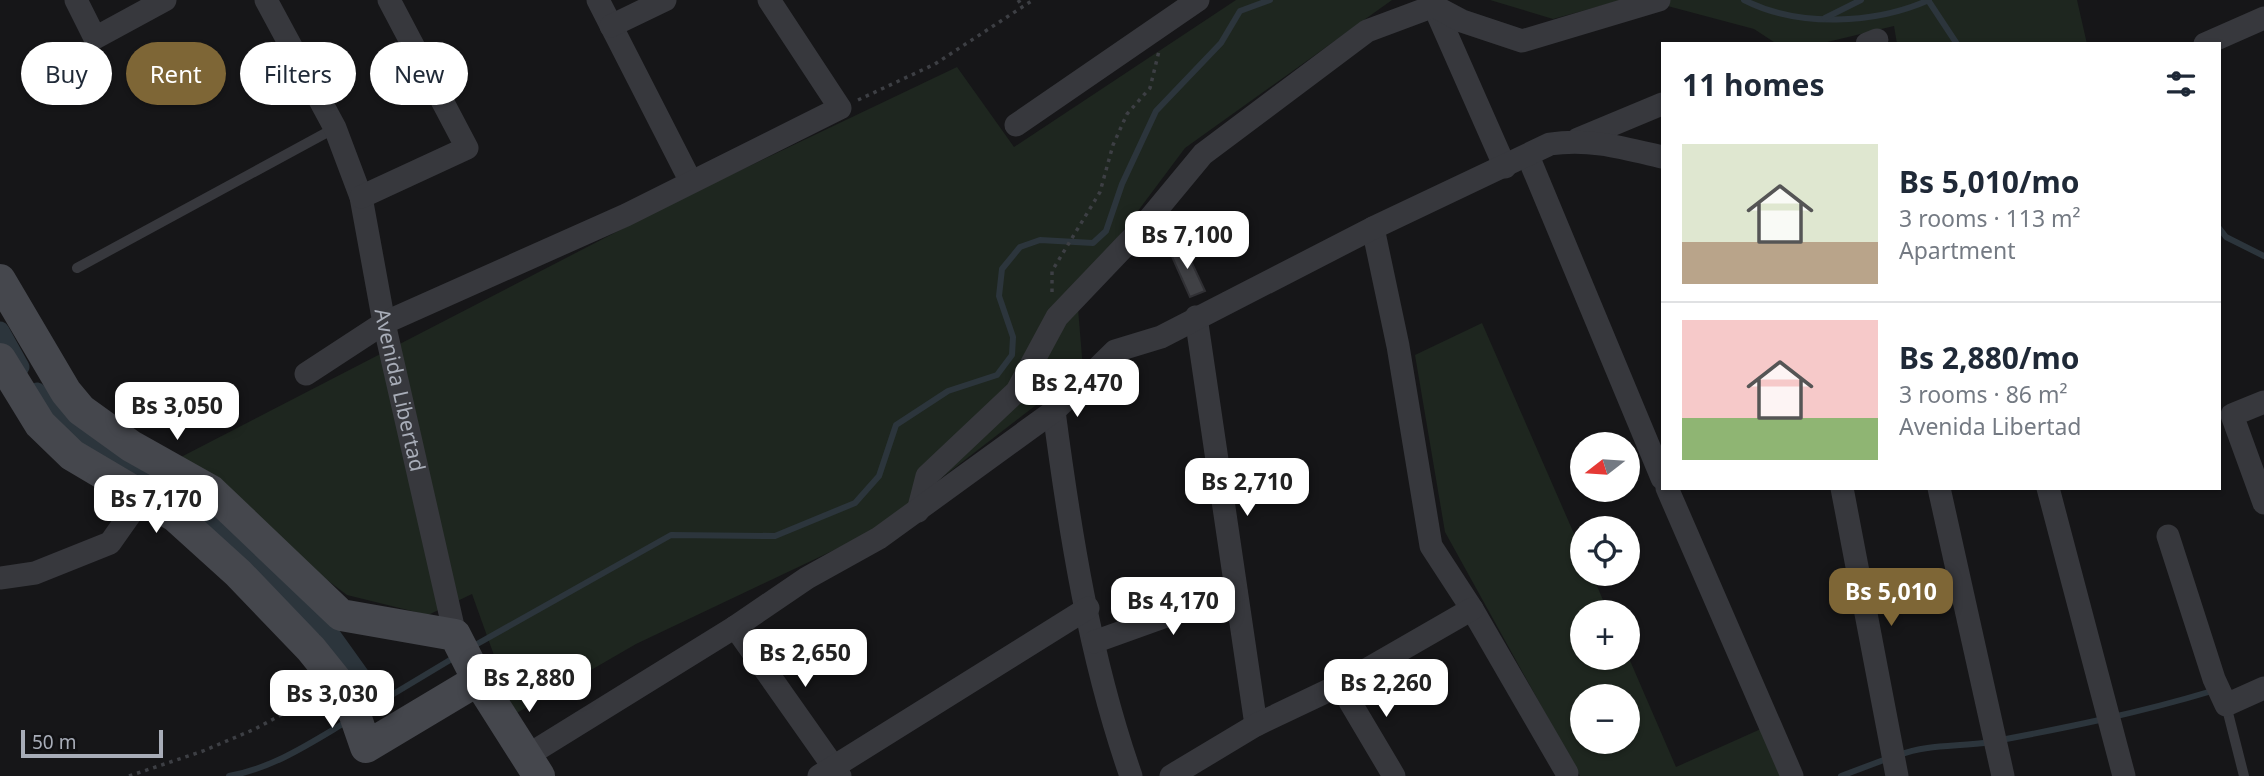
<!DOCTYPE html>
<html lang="en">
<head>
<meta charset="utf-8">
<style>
	:root { --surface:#fff; --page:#f2f2f3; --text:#1f2937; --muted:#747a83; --line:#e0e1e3; --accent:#7e6636 }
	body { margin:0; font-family:"Noto Sans",sans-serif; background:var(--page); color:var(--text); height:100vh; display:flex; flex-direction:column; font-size:26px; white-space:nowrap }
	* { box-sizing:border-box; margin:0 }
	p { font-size:23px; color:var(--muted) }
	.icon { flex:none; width:38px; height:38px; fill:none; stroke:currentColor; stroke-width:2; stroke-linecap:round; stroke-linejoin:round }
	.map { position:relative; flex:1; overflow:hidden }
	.panel { position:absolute; left:1661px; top:42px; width:560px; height:448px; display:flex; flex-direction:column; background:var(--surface); border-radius:0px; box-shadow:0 2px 5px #0004 }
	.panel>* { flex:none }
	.guide { position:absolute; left:21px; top:42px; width:665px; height:63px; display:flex; gap:14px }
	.needle { width:46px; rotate:253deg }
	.controls { position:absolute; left:1570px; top:432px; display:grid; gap:14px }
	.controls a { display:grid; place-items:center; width:70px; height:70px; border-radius:50%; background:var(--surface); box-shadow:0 2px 5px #0004; font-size:35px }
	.scale { position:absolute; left:21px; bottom:18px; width:142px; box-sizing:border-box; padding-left:7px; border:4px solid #a8adb8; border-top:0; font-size:19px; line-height:24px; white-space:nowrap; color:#a8adb8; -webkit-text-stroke:5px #111113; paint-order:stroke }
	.price { position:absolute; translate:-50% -60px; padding:0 16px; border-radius:14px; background:#fff; color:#222; font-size:23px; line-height:46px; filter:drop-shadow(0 2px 4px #0008) }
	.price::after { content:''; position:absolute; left:50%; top:42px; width:21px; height:16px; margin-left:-10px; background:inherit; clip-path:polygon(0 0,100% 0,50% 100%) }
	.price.on { background:var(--accent); color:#fff }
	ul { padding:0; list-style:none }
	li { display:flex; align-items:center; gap:21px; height:175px; padding:0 21px }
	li+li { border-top:2px solid var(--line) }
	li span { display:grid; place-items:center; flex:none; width:196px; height:140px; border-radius:0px; color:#555 }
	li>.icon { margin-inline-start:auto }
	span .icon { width:84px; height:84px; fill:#fffc; stroke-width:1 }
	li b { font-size:30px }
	h2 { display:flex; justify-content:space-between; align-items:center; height:84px; padding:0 21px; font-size:30px }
	.tag { padding:0 24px; border-radius:32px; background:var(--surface); box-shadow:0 2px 5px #0004; font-size:24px; line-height:63px }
	.tag.on { background:var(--accent); color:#fff }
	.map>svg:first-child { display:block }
</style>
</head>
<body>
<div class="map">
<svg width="2264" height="776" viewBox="0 0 2264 776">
	<rect width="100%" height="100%" fill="#161618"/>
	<g fill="#1e261f" fill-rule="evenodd">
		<path d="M1236 0H1392L1185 148 1114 243 1076 284 1083 369 870 533 636 644 515 714 472 594 428 615 347 595 307 565 181 457 682 198 957 67 1014 147Z"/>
		<path d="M1490 0H1622L1553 19Z"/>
		<path d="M1645 0H2077L2087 44H1897L1894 26 1819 44H1777L1754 29Z"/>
		<path d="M1482 323 1582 552V574H1592L1608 612H1582V658L1628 656 1676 767 1763 728 1780 776H1580L1445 532 1415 355ZM1582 696H1628V742H1582Z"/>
	</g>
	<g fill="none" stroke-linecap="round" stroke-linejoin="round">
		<g stroke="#2c353c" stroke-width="6">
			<path d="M1744 0C1799 28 1875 24 1929 0"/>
			<path d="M1928 0 1957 44"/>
			<path d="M1825 18 1861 0"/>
			<path d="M2219 228 2226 237 2264 256"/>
			<path d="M470 648 671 535 775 536 855 503 879 476 896 425 948 391 997 375 1012 355 1013 337 999 296 1002 269 1020 247 1040 240 1093 243 1106 231 1122 184 1156 111 1221 43 1240 11 1270 0"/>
			<path d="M365 711 455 657"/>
			<path d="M1899 755C1928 744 1960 747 1990 742 2065 728 2139 713 2212 691"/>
			<path d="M229 776C273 768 309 744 346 722"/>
			<path d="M1841 776 1889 758"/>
		</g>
		<g stroke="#2c353c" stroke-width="19">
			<path d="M0 331 20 367"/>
			<path d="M37 392 64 427 202 509 240 542 308 614 326 628 379 702"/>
		</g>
	</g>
	<path fill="#404145" stroke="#303034" stroke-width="2" d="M1183 244 1205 291 1190 297 1170 252Z"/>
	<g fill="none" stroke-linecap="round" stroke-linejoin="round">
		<g stroke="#3d3f44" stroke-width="3.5" stroke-dasharray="3.5 5" stroke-linecap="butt">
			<path d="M1018 0 1023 7"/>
			<path d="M858 100 935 64 1033 0"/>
			<path d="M1052 292V271L1100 192 1113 145 1127 114 1150 88 1159 51"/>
			<path d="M129 776 203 751 255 729 316 696"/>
		</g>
		<g stroke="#37383d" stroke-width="10">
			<path d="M77 268 335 128"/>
			<path d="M2226 705 2244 776"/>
		</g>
		<g stroke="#37383d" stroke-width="23">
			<path d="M76 0 95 38 165 0"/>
			<path id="s1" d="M266 0 335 128 361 197 384 323 455 635"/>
			<path d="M598 0 690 180"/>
			<path d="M1434 6 1505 167"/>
			<path d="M611 26 665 0"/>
			<path d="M1867 44 1877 40"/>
			<path d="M2205 44 2264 18"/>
			<path d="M1016 125 1198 0"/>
			<path d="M1578 139 1662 104"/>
			<path d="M1528 156 1662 478"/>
			<path d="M361 197 467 148 389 0"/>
			<path d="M1373 228 1398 346 1431 546 1472 609 1567 773"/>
			<path d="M1196 317 1256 725"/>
			<path d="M306 374 384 323 626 215 840 108 769 0"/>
			<path d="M2264 402 2232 415 2264 503"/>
			<path d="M1054 411C1070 533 1090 659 1131 776"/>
			<path d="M1667 488 1792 776"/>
			<path d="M1842 488 1897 776"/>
			<path d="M1939 488 2003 776"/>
			<path d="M2048 488 2124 776"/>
			<path d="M918 511 927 476 1017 391 1057 317 1140 230 1203 154 1367 31 1434 6 1462 21 1522 41 1659 0"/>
			<path d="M2168 536 2214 679 2226 705 2264 688"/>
			<path d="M0 578 35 573 110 543 143 496"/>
			<path d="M735 627 840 776"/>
			<path d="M1094 642 1236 591"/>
			<path d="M1340 685 1394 776"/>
			<path d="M525 757 735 627 807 578 879 538 1054 411 1115 351 1161 337 1373 228 1550 144C1590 138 1624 148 1662 157"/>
			<path d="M819 776 1088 608"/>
			<path d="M1171 776 1256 725 1340 685 1472 609"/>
		</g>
		<g stroke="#45474d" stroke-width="32">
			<path d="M0 280 66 392 81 410 131 446 211 491 341 615 455 635 478 680 539 776"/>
			<path d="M0 359 40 424 72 455 175 516 238 573 311 649 348 695 366 747 478 680"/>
		</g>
	</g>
	<g text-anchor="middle" stroke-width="5" stroke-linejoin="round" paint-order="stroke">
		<g font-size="21" fill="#a8adb8" stroke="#111113">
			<text dy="7" stroke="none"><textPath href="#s1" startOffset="416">Avenida Libertad</textPath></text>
		</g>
	</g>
</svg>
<div class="controls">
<a><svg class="needle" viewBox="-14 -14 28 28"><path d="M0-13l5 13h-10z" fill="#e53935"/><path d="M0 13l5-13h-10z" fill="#747a83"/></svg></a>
<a><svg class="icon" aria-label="locate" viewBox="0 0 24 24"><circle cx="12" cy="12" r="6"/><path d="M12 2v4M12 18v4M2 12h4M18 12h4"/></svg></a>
<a>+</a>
<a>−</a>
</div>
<div class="scale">50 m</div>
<b class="price" style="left:1187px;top:271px">Bs 7,100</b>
<b class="price" style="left:1077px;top:419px">Bs 2,470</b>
<b class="price" style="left:177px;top:442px">Bs 3,050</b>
<b class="price" style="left:1247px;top:518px">Bs 2,710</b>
<b class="price" style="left:156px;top:535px">Bs 7,170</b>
<b class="price on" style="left:1891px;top:628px">Bs 5,010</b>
<b class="price" style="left:1173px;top:637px">Bs 4,170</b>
<b class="price" style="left:805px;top:689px">Bs 2,650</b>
<b class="price" style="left:529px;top:714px">Bs 2,880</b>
<b class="price" style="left:1386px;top:719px">Bs 2,260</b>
<b class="price" style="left:332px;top:730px">Bs 3,030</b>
<div class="guide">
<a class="tag">Buy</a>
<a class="tag on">Rent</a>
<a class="tag">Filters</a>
<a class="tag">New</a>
</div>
<section class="panel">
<h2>11 homes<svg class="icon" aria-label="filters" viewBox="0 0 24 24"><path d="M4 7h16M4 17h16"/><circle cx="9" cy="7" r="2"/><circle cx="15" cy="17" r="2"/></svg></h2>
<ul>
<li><span style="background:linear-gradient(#dfe7d0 70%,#b9a48a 0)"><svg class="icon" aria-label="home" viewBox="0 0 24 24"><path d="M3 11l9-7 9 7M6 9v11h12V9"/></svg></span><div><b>Bs 5,010/mo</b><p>3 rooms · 113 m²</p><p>Apartment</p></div></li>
<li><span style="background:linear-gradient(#f6c9c9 70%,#8fb573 0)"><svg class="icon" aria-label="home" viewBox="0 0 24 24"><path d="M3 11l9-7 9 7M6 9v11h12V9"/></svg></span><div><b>Bs 2,880/mo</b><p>3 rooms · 86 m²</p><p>Avenida Libertad</p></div></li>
</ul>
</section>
</div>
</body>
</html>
